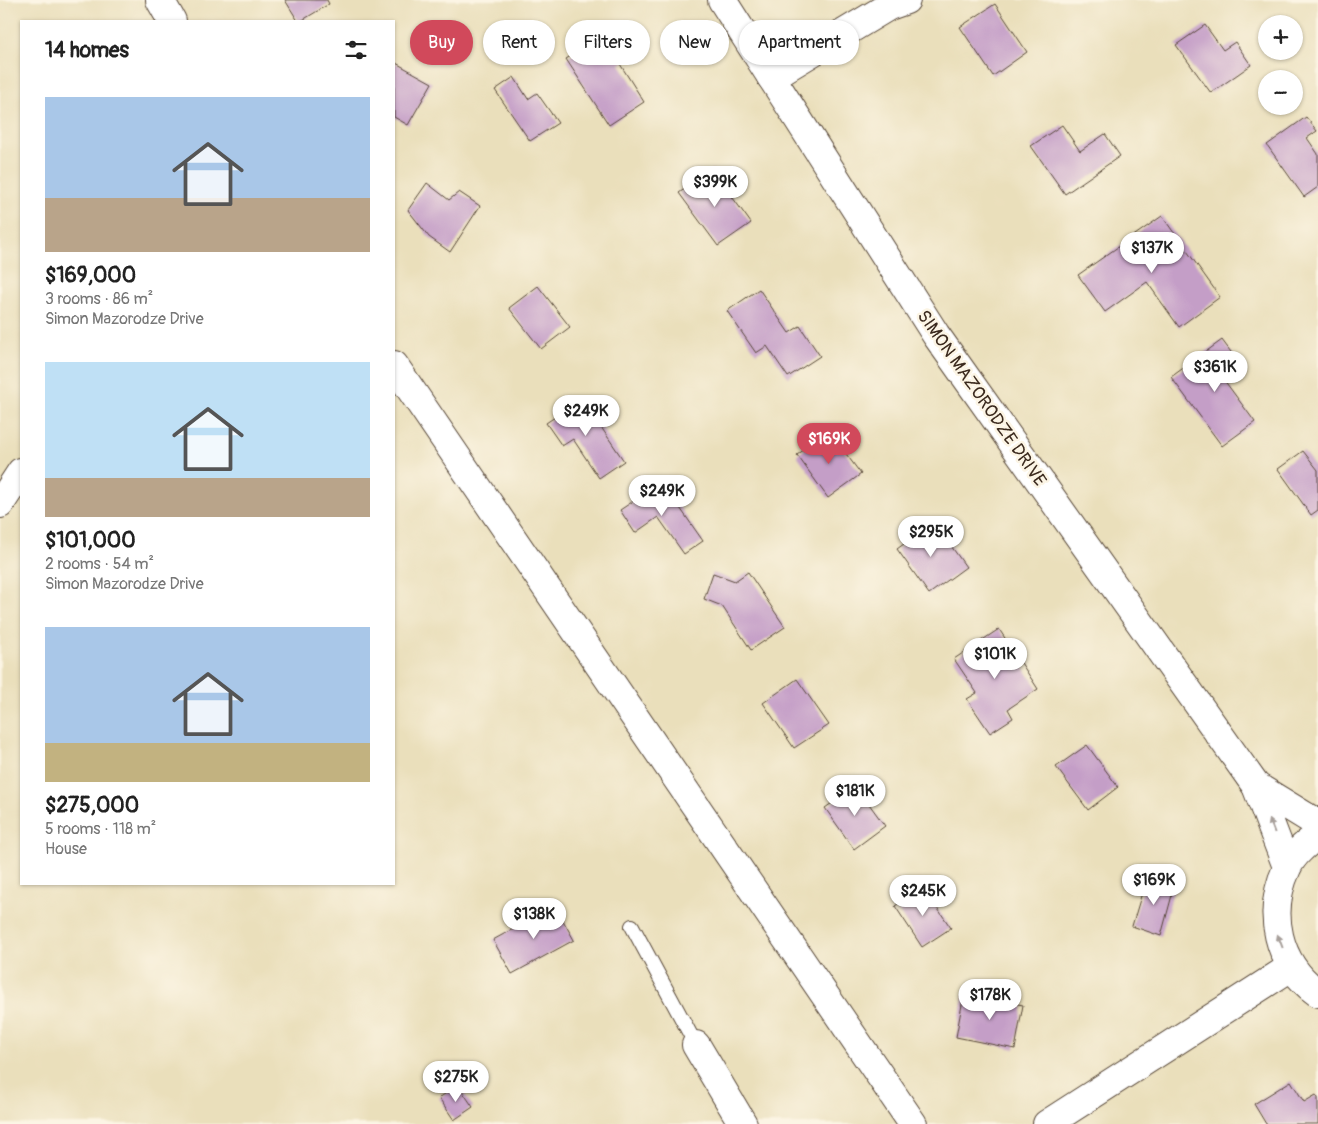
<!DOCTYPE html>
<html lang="en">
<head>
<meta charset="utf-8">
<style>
	:root { --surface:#fff; --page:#f2f2f2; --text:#222; --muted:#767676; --accent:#d1495b }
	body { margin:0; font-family:Pangolin,sans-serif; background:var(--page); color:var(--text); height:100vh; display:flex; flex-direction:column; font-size:19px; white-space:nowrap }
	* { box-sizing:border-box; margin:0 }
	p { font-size:16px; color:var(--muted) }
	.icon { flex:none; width:28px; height:28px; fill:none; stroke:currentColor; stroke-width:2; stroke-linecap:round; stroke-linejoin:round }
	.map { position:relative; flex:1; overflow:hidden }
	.details { position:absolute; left:20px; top:20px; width:375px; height:865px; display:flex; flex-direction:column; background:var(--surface); border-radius:0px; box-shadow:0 1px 4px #0004 }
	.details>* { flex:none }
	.top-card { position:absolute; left:410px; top:20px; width:475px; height:45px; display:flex; gap:10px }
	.buttons { position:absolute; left:1258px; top:15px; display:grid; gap:10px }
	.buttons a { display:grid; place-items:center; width:45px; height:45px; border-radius:50%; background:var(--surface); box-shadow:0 1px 4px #0004; font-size:25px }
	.price { position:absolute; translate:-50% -42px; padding:0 11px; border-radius:18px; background:#fff; color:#222; font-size:16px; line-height:32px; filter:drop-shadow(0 1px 2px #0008) }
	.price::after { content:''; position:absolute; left:50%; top:30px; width:15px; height:11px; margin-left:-8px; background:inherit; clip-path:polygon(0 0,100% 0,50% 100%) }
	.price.selected { background:var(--accent); color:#fff }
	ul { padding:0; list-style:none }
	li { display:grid; align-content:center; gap:10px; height:265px; padding:0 25px }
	li span { display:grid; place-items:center; height:155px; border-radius:0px; color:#555 }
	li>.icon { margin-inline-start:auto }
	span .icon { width:90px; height:90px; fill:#fffc; stroke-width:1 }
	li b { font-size:21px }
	h2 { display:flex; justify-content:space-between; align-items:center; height:60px; padding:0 25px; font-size:21px }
	.tag { padding:0 18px; border-radius:22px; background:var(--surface); box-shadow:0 1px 4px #0004; font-size:18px; line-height:45px }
	.tag.selected { background:var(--accent); color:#fff }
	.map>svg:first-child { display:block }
</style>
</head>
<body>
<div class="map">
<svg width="1318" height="1124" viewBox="0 0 1318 1124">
	<rect width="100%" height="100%" fill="#fcf5e5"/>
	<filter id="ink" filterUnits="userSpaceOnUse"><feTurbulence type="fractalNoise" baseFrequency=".02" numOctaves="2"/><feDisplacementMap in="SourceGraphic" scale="10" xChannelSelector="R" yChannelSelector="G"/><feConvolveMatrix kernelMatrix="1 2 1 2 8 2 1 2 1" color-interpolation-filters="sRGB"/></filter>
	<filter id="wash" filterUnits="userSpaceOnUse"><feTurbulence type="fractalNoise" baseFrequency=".0096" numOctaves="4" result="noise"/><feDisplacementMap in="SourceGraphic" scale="20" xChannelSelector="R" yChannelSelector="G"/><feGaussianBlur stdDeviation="1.12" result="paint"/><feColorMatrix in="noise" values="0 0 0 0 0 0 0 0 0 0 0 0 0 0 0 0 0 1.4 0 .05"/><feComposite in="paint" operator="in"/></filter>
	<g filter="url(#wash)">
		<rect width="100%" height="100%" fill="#eadfbb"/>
		<g id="blocks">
			<g fill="#c49ec7">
				<path d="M285 0H327L329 4 301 21H298Z"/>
				<path d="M995 4 1027 52 993 76 960 27Z"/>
				<path d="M1205 25 1223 50 1235 42 1251 65 1211 93 1176 45Z"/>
				<path d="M616 27 635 55 620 64 644 102 609 125 566 59Z"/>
				<path d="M394 62 432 83 408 125 394 117Z"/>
				<path d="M514 77 528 99 537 93 558 123 530 141 495 90Z"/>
				<path d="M1306 117 1317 131 1307 138 1318 154V187L1304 197 1267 145Z"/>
				<path d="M1062 125 1080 151 1105 134 1120 156 1065 194 1031 146Z"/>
				<path d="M712 169 751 223 718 246 679 193Z"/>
				<path d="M427 183 449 200 459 192 480 206 450 252 429 237 408 210Z"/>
				<path d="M1162 216 1220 297 1179 327 1147 282 1105 312 1078 275Z"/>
				<path d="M538 286 570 327 541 349 509 308Z"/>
				<path d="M759 289 789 333 800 326 820 356 788 377 767 346 756 353 727 311Z"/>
				<path d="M1222 340 1242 367 1224 380 1255 422 1222 446 1171 377Z"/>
				<path d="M582 399 624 461 599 478 573 439 562 446 546 423Z"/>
				<path d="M829 431 861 474 828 498 797 455Z"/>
				<path d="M1303 451 1318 470V510L1311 515 1278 469Z"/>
				<path d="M662 482 703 541 684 554 658 517 635 533 620 510Z"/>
				<path d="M934 522 966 567 929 594 897 549Z"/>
				<path d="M748 572 785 627 751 650 722 606 704 599 713 573 735 581Z"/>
				<path d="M999 629 1038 689 1008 709 1013 718 990 733 967 699 977 693 954 659Z"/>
				<path d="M797 679 829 725 794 748 763 703Z"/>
				<path d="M1087 745 1118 787 1088 810 1056 767Z"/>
				<path d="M856 786 885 826 854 849 825 808Z"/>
				<path d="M1147 876 1175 884 1161 936 1132 926Z"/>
				<path d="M923 887 951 928 922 947 895 906Z"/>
				<path d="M555 906 574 940 512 974 493 940Z"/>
				<path d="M964 994 1023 1005 1015 1049 956 1037Z"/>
				<path d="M1291 1081 1304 1102 1316 1095 1318 1098V1124H1266L1254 1104Z"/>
				<path d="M458 1085 473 1107 454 1120 439 1098Z"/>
			</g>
		</g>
	</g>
	<g filter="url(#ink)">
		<use href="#blocks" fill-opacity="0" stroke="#554536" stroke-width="1"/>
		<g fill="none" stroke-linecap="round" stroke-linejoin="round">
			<defs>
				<path id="service" d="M632 926 696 1045"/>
				<g id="minor">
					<path d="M160 0 172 21"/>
					<path d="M771 77 889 6 906 0"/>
					<path d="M394 365 913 1124"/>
					<path d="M0 504 21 472"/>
					<path d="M696 1045 743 1124"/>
					<path d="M1047 1124 1291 967"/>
				</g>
				<g id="tertiary">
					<path d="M722 0 936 335 1256 786 1287 867"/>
					<path d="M1256 786 1318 824"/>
					<path d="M1318 835C1306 844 1293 854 1287 868 1266 913 1277 964 1318 993"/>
				</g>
			</defs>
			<use href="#service" stroke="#554536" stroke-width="16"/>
			<use href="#minor" stroke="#554536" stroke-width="30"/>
			<use href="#tertiary" stroke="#554536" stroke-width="30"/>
			<use href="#service" stroke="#fff" stroke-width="14"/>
			<use href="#minor" stroke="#fff" stroke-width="28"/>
			<use href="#tertiary" stroke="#fff" stroke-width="28"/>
		</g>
		<defs><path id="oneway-solid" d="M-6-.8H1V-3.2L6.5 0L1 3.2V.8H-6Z" transform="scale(1.25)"/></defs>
		<g fill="#a79f9a">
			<use href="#oneway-solid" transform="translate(1272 826) rotate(-111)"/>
			<use href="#oneway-solid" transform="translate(1280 941) rotate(-111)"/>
		</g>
	</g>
	<g text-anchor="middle" stroke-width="5" stroke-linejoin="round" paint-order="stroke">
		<g font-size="18" fill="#3b2a1e" stroke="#fcf5e5">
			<text transform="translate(982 398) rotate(55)" y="6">SIMON MAZORODZE DRIVE</text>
		</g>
	</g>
</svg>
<div class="buttons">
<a>+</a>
<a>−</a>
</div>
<b class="price" style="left:715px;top:208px">$399K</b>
<b class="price" style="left:1152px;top:274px">$137K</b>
<b class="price" style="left:1215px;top:393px">$361K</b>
<b class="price" style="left:586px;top:437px">$249K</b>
<b class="price selected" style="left:829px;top:465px">$169K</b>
<b class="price" style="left:662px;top:517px">$249K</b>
<b class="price" style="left:931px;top:558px">$295K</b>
<b class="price" style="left:995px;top:680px">$101K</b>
<b class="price" style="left:855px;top:817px">$181K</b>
<b class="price" style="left:1154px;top:906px">$169K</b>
<b class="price" style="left:923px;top:917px">$245K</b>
<b class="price" style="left:534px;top:940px">$138K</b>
<b class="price" style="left:990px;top:1021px">$178K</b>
<b class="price" style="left:456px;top:1103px">$275K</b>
<div class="top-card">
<a class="tag selected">Buy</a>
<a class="tag">Rent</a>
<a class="tag">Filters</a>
<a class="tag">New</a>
<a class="tag">Apartment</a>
</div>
<section class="details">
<h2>14 homes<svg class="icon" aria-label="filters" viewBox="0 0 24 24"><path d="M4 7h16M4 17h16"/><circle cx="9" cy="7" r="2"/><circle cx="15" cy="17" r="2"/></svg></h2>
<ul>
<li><span style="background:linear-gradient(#a9c7e8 65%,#b9a48a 0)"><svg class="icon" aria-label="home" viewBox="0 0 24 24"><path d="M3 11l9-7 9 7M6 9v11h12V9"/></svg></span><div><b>$169,000</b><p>3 rooms · 86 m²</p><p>Simon Mazorodze Drive</p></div></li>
<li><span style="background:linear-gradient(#bfe0f5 75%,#b9a48a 0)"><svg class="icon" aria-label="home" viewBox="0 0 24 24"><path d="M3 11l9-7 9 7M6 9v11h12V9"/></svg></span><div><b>$101,000</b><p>2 rooms · 54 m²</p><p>Simon Mazorodze Drive</p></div></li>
<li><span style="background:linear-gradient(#a9c7e8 75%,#c2b280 0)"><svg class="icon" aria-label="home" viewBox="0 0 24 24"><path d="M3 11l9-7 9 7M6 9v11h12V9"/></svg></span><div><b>$275,000</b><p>5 rooms · 118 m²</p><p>House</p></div></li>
</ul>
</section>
</div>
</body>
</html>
